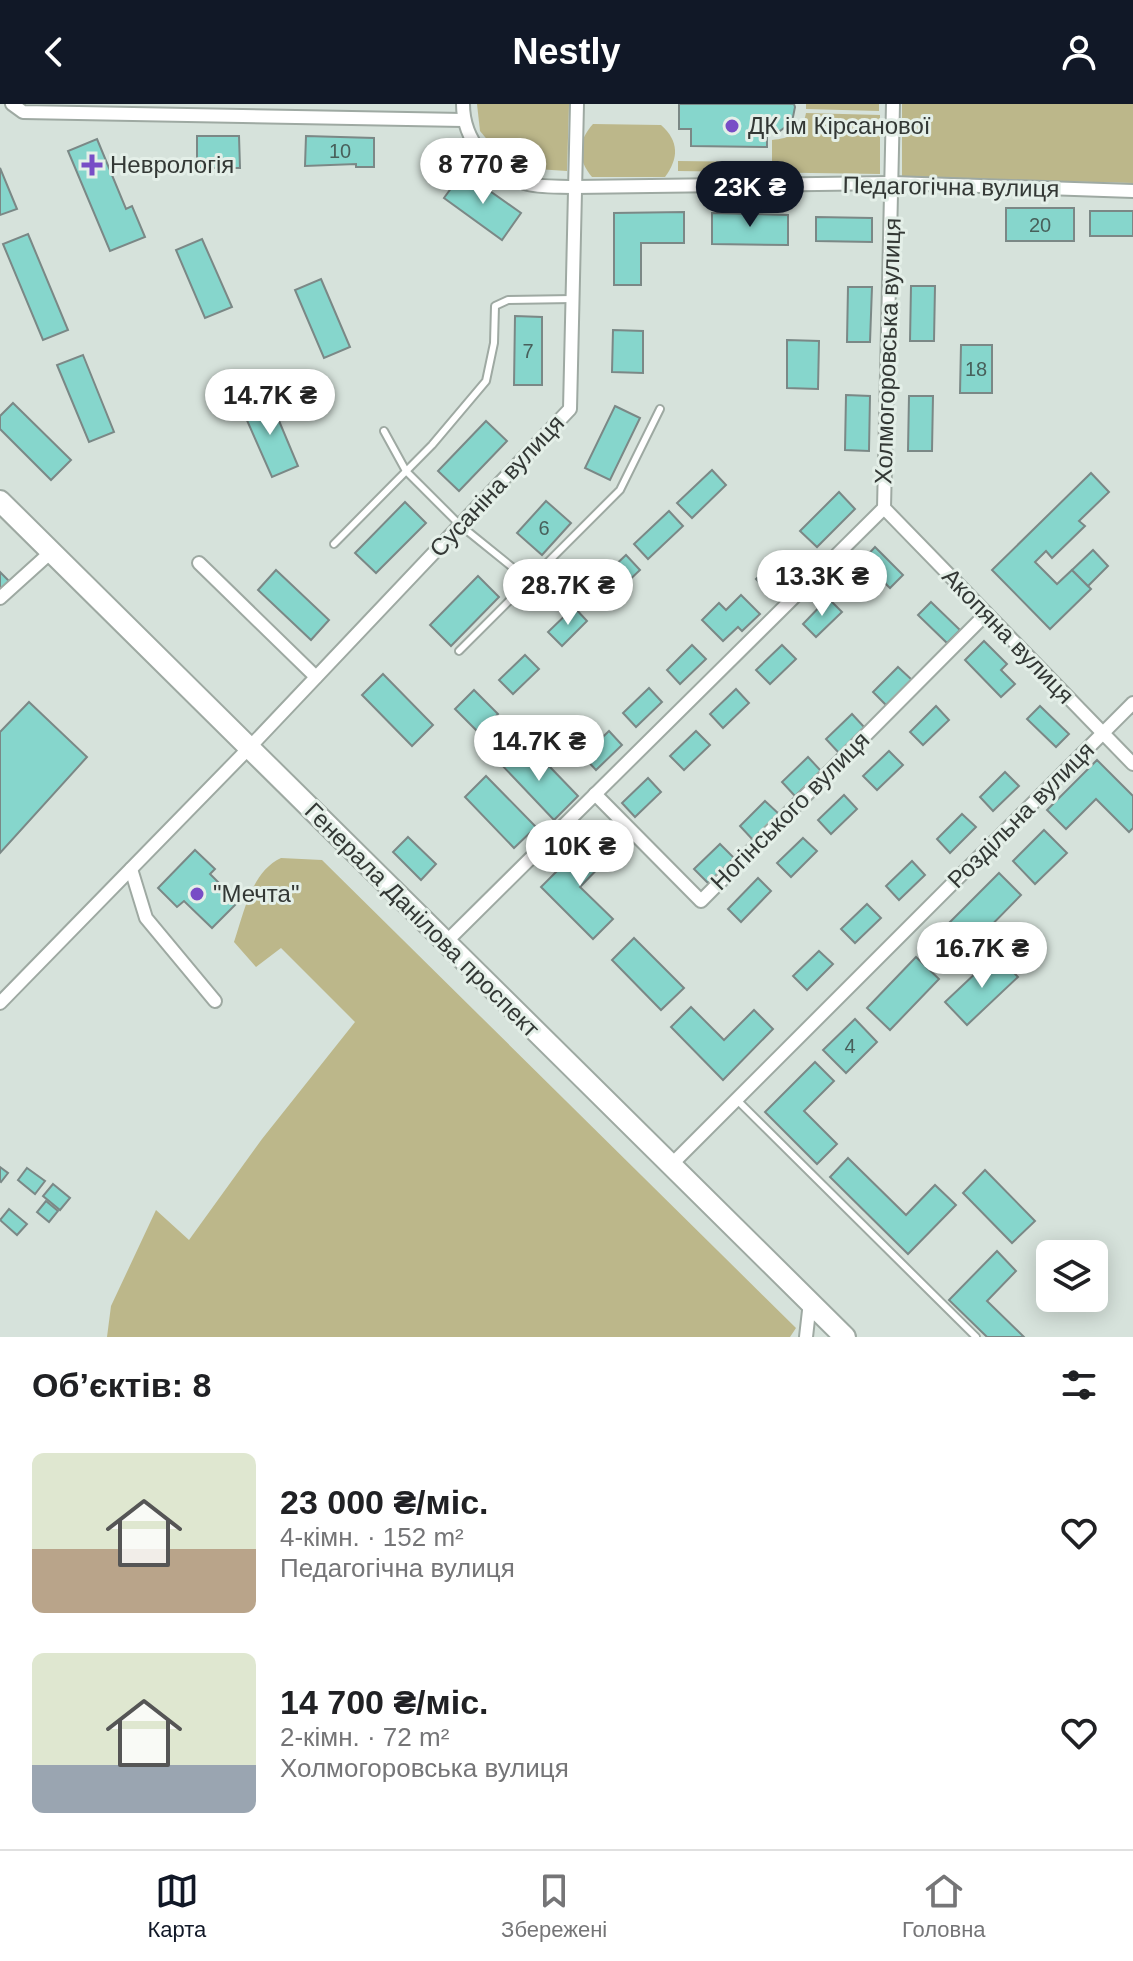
<!DOCTYPE html>
<html lang="uk">
<head>
<meta charset="utf-8">
<style>
	:root { --surface:#fff; --page:#f2f2f2; --text:#202124; --muted:#757577; --line:#e0e0e0; --accent:#111827 }
	body { margin:0; font-family:Arial,sans-serif; background:var(--page); color:var(--text); height:100vh; display:flex; flex-direction:column; font-size:30px; white-space:nowrap }
	* { box-sizing:border-box; margin:0 }
	p { font-size:26px; color:var(--muted) }
	.icon { flex:none; width:44px; height:44px; fill:none; stroke:currentColor; stroke-width:2; stroke-linecap:round; stroke-linejoin:round }
	.map { position:relative; height:1233px; overflow:hidden }
	.side { display:flex; flex-direction:column; background:var(--surface); flex:1 }
	.side>* { flex:none }
	.fabs { position:absolute; left:1036px; top:1136px; display:grid; gap:16px }
	.fabs a { display:grid; place-items:center; width:72px; height:72px; border-radius:12px; background:var(--surface); box-shadow:0 4px 20px #0003; font-size:40px }
	.price { position:absolute; translate:-50% -68px; padding:0 18px; border-radius:28px; background:#fff; color:#222; font-size:26px; line-height:52px; filter:drop-shadow(0 2px 4px #0008) }
	.price::after { content:''; position:absolute; left:50%; top:48px; width:24px; height:18px; margin-left:-12px; background:inherit; clip-path:polygon(0 0,100% 0,50% 100%) }
	.price.active { background:var(--accent); color:#fff }
	ul { padding:0; list-style:none }
	li { display:flex; align-items:center; gap:24px; height:200px; padding:0 32px }
	li span { display:grid; place-items:center; flex:none; width:224px; height:160px; border-radius:12px; color:#555 }
	li>.icon { margin-inline-start:auto }
	span .icon { width:96px; height:96px; fill:#fffc; stroke-width:1 }
	li b { font-size:34px }
	h2 { display:flex; justify-content:space-between; align-items:center; height:96px; padding:0 32px; font-size:34px }
	header { display:flex; justify-content:space-between; align-items:center; height:104px; padding:0 32px; background:var(--accent); color:#fff; font-size:36px; font-weight:600 }
	.dock { display:flex; justify-content:space-around; align-items:center; height:112px; border-top:2px solid var(--line); background:var(--surface); font-size:22px; color:var(--muted) }
	.dock a { display:grid; justify-items:center; gap:4px }
	.dock .active { color:var(--accent) }
	.map>svg:first-child { display:block }
</style>
</head>
<body>
<header><svg class="icon" aria-label="back" viewBox="0 0 24 24"><path d="M15 5l-7 7 7 7"/></svg>Nestly<svg class="icon" aria-label="person" viewBox="0 0 24 24"><circle cx="12" cy="8" r="4"/><path d="M4 21q1-7 8-7t8 7"/></svg></header>
<div class="map">
<svg width="1133" height="1233" viewBox="0 0 1133 1233">
	<rect width="100%" height="100%" fill="#d6e2db"/>
	<g fill="#bcb78a">
		<path d="M477 0H569L567 67 521 64 499 50 480 27Z"/>
		<path d="M806 0H879V7L806 5Z"/>
		<path d="M902 0H1133V79L902 73Z"/>
		<path d="M806 9 880 11V70L678 67V57L772 58V36C790 34 802 30 806 9Z"/>
		<path d="M593 20 661 21C679 37 679 54 665 73H592C577 55 577 38 593 20Z"/>
		<path d="M281 754 322 756 796 1224 790 1233H107L111 1202 156 1106 189 1136 262 1035 355 918 281 844 256 863 234 838C244 809 251 768 281 754Z"/>
	</g>
	<g fill="#86d6cc" stroke="#7b8886" stroke-width="2">
		<path d="M679 0H794L795 3 793 13 789 20 780 27 767 26V43L691 42V25H679Z"/>
		<path d="M197 32H239L240 64H197Z"/>
		<path d="M306 32 374 34V63H356V60L305 62Z"/>
		<path d="M97 35 126 105 132 102 145 133 110 147 68 47Z"/>
		<path d="M0 64 17 105 0 111Z"/>
		<path d="M463 68 521 109 502 136 444 94Z"/>
		<rect x="1006" y="104" width="68" height="33"/>
		<rect x="1090" y="107" width="43" height="25"/>
		<path d="M684 108V139H641V181H614V109Z"/>
		<path d="M712 109 788 111V141L712 140Z"/>
		<path d="M816 113 872 114V138L816 137Z"/>
		<path d="M28 130 68 226 43 236 3 140Z"/>
		<path d="M202 135 232 203 205 214 176 146Z"/>
		<path d="M321 175 350 243 324 254 295 186Z"/>
		<path d="M911 182H935L934 237H910Z"/>
		<path d="M848 183H872L870 238H847Z"/>
		<path d="M515 212 542 213V281H514Z"/>
		<path d="M613 226 643 227V269L612 268Z"/>
		<path d="M787 236 819 237 818 285 787 284Z"/>
		<path d="M961 241H992V289H960Z"/>
		<path d="M83 251 114 328 89 338 57 261Z"/>
		<path d="M846 291 870 292 869 347 845 346Z"/>
		<path d="M909 292H933L932 347H908Z"/>
		<path d="M269 293 298 362 272 373 242 305Z"/>
		<path d="M13 299 71 356 51 376 0 325V312Z"/>
		<path d="M615 302 640 314 610 376 585 364Z"/>
		<path d="M486 317 507 337 459 387 438 367Z"/>
		<path d="M712 366 726 381 692 414 677 399Z"/>
		<path d="M1091 369 1109 388 1079 417 1085 422 1052 454 1046 447 1035 458 1057 480 1072 466 1091 485 1050 525 992 466Z"/>
		<path d="M839 388 855 405 817 443 800 427Z"/>
		<path d="M546 397 571 419 542 451 517 429Z"/>
		<path d="M405 398 426 419 376 469 355 449Z"/>
		<path d="M669 407 683 422 648 455 634 440Z"/>
		<path d="M875 443 903 471 890 484 862 457Z"/>
		<path d="M1093 446 1108 462 1088 482 1072 466Z"/>
		<path d="M782 450 796 464 770 489 756 475Z"/>
		<path d="M626 451 640 466 605 499 591 484Z"/>
		<path d="M276 466 329 516 311 536 258 486Z"/>
		<path d="M0 468 10 478 0 488Z"/>
		<path d="M478 472 499 493 451 542 430 521Z"/>
		<path d="M741 491 760 510 742 527 738 523 723 537 702 516 719 499 726 506Z"/>
		<path d="M828 494 842 508 816 533 803 520Z"/>
		<path d="M931 498 960 526 947 539 918 511Z"/>
		<path d="M574 503 587 517 562 542 548 528Z"/>
		<path d="M984 537 1007 560 1001 566 1015 580 1001 593 965 556Z"/>
		<path d="M692 541 706 555 680 580 667 566Z"/>
		<path d="M782 541 796 555 770 580 756 566Z"/>
		<path d="M525 551 539 565 513 590 499 576Z"/>
		<path d="M898 563 912 576 886 601 873 588Z"/>
		<path d="M383 570 433 621 412 642 362 591Z"/>
		<path d="M649 584 662 598 636 623 623 609Z"/>
		<path d="M736 585 749 599 723 624 710 610Z"/>
		<path d="M474 586 498 610 479 629 455 605Z"/>
		<path d="M29 598 87 653 0 749V628Z"/>
		<path d="M936 602 949 616 923 641 910 628Z"/>
		<path d="M1040 602 1069 630 1056 643 1027 615Z"/>
		<path d="M852 610 865 624 839 649 826 635Z"/>
		<path d="M609 627 622 641 596 666 583 652Z"/>
		<path d="M696 627 710 641 684 666 670 652Z"/>
		<path d="M515 641 541 669 549 662 578 692 554 716 498 657Z"/>
		<path d="M889 647 903 661 877 686 863 672Z"/>
		<path d="M808 653 821 667 795 692 782 678Z"/>
		<path d="M1097 656 1133 692V724L1129 728 1096 695 1066 725 1047 706Z"/>
		<path d="M1005 668 1019 682 993 707 980 693Z"/>
		<path d="M486 672 536 723 514 744 465 693Z"/>
		<path d="M648 674 661 688 635 713 622 699Z"/>
		<path d="M844 691 857 705 831 730 818 716Z"/>
		<path d="M765 697 779 710 753 736 740 722Z"/>
		<path d="M962 710 976 723 950 749 937 735Z"/>
		<path d="M1044 726 1067 749 1035 780 1013 757Z"/>
		<path d="M408 733 436 760 421 776 393 748Z"/>
		<path d="M591 733 610 752 580 783 613 815 593 835 541 783Z"/>
		<path d="M803 734 817 747 791 773 777 759Z"/>
		<path d="M720 740 734 754 708 779 694 765Z"/>
		<path d="M195 746 215 765 210 770 238 798 212 824 184 797 177 803 158 784Z"/>
		<path d="M912 757 925 771 899 796 886 782Z"/>
		<path d="M999 769 1021 791 972 841 949 819Z"/>
		<path d="M758 774 771 787 741 818 728 805Z"/>
		<path d="M867 800 881 814 855 839 841 825Z"/>
		<path d="M634 834 684 884 661 906 612 856Z"/>
		<path d="M819 847 833 860 807 886 793 872Z"/>
		<path d="M996 850 1018 873 967 921 945 898Z"/>
		<path d="M916 853 939 875 890 926 867 904Z"/>
		<path d="M691 903 724 936 754 906 773 925 723 976 671 923Z"/>
		<path d="M855 915 877 938 846 969 823 946Z"/>
		<path d="M815 958 834 977 804 1007 837 1040 817 1060 765 1008Z"/>
		<path d="M848 1054 906 1111 935 1081 956 1101 908 1150 830 1073Z"/>
		<path d="M0 1063 8 1069 1 1078 0 1077Z"/>
		<path d="M27 1064 45 1077 35 1090 18 1076Z"/>
		<path d="M985 1066 1035 1117 1012 1139 963 1089Z"/>
		<path d="M53 1080 70 1094 60 1106 43 1092Z"/>
		<path d="M46 1097 58 1107 49 1118 37 1108Z"/>
		<path d="M9 1105 27 1120 17 1131 0 1116Z"/>
		<path d="M997 1147 1016 1167 987 1197 1024 1233H987L949 1196Z"/>
	</g>
	<g fill="none" stroke-linecap="round" stroke-linejoin="round">
		<defs>
			<g id="lane">
				<path d="M384 327 406 367 460 421 528 476"/>
				<path d="M334 440 432 341 486 277 494 239 495 202 508 196 573 195"/>
				<path d="M459 547 620 386 660 305"/>
				<path d="M737 996 976 1233"/>
			</g>
			<g id="street">
				<path d="M12 0 23 8 463 16"/>
				<path d="M463 0C463 36 490 68 525 79 539 84 560 82 575 83L892 79 1133 87"/>
				<path d="M884 404 1133 660"/>
				<path d="M199 459 316 573"/>
				<path d="M0 494 51 448"/>
				<path d="M595 690 701 797 986 510"/>
				<path d="M131 765 146 814 215 897"/>
				<path d="M445 839 884 404 893 0"/>
				<path d="M0 899 248 645 570 305 577 0"/>
				<path d="M671 1061 1133 599"/>
				<path d="M806 1233 810 1198"/>
			</g>
			<path id="primary" d="M0 397 845 1233"/>
		</defs>
		<use href="#lane" stroke="#9ea9a2" stroke-width="10"/>
		<use href="#street" stroke="#9ea9a2" stroke-width="16"/>
		<use href="#primary" stroke="#9ea9a2" stroke-width="24"/>
		<use href="#lane" stroke="#fff" stroke-width="6"/>
		<use href="#street" stroke="#fff" stroke-width="12"/>
		<use href="#primary" stroke="#fff" stroke-width="20"/>
	</g>
	<g fill="#784dc6" stroke="#e4efe8" stroke-width="3">
		<circle cx="732" cy="22" r="8"/>
		<path d="M88 49h8v8h8v8h-8v8h-8v-8h-8v-8h8z"/>
		<circle cx="197" cy="790" r="8"/>
	</g>
	<g text-anchor="middle" stroke-width="6" stroke-linejoin="round" paint-order="stroke">
		<g font-size="20" fill="#48605b">
			<text x="340" y="54">10</text>
			<text x="1040" y="128">20</text>
			<text x="528" y="254">7</text>
			<text x="976" y="272">18</text>
			<text x="544" y="431">6</text>
			<text x="850" y="949">4</text>
		</g>
		<g font-size="24" fill="#333835" stroke="#e4efe8" text-anchor="start">
			<text x="748" y="30">ДК ім Кірсанової</text>
			<text x="110" y="69">Неврологія</text>
			<text x="213" y="798">"Мечта"</text>
		</g>
		<g font-size="24" fill="#333835" stroke="#e4efe8">
			<text transform="translate(951 83) rotate(1)" y="8">Педагогічна вулиця</text>
			<text transform="translate(888 247) rotate(-88)" y="8">Холмогоровська вулиця</text>
			<text transform="translate(497 382) rotate(-47)" y="8">Сусаніна вулиця</text>
			<text transform="translate(1008 532) rotate(46)" y="8">Акопяна вулиця</text>
			<text transform="translate(790 707) rotate(-45)" y="8">Ногінського вулиця</text>
			<text transform="translate(1021 711) rotate(-45)" y="8">Роздільна вулиця</text>
			<text transform="translate(422 816) rotate(45)" y="8">Генерала Данілова проспект</text>
		</g>
	</g>
</svg>
<div class="fabs">
<a><svg class="icon" aria-label="layers" viewBox="0 0 24 24"><path d="M12 4l9 5-9 5-9-5zM3 14l9 5 9-5"/></svg></a>
</div>
<b class="price" style="left:483px;top:102px">8 770 ₴</b>
<b class="price active" style="left:750px;top:125px">23K ₴</b>
<b class="price" style="left:270px;top:333px">14.7K ₴</b>
<b class="price" style="left:822px;top:514px">13.3K ₴</b>
<b class="price" style="left:568px;top:523px">28.7K ₴</b>
<b class="price" style="left:539px;top:679px">14.7K ₴</b>
<b class="price" style="left:580px;top:784px">10K ₴</b>
<b class="price" style="left:982px;top:886px">16.7K ₴</b>
</div>
<section class="side">
<h2>Об’єктів: 8<svg class="icon" aria-label="filters" viewBox="0 0 24 24"><path d="M4 7h16M4 17h16"/><circle cx="9" cy="7" r="2"/><circle cx="15" cy="17" r="2"/></svg></h2>
<ul>
<li><span style="background:linear-gradient(#dfe7d0 60%,#b9a48a 0)"><svg class="icon" aria-label="home" viewBox="0 0 24 24"><path d="M3 11l9-7 9 7M6 9v11h12V9"/></svg></span><div><b>23 000 ₴/міс.</b><p>4-кімн. · 152 m²</p><p>Педагогічна вулиця</p></div><svg class="icon" aria-label="heart" viewBox="0 0 24 24"><path d="M12 20l-8-8c-3-5 5-10 8-4 3-6 11-1 8 4z"/></svg></li>
<li><span style="background:linear-gradient(#dfe7d0 70%,#9aa5b1 0)"><svg class="icon" aria-label="home" viewBox="0 0 24 24"><path d="M3 11l9-7 9 7M6 9v11h12V9"/></svg></span><div><b>14 700 ₴/міс.</b><p>2-кімн. · 72 m²</p><p>Холмогоровська вулиця</p></div><svg class="icon" aria-label="heart" viewBox="0 0 24 24"><path d="M12 20l-8-8c-3-5 5-10 8-4 3-6 11-1 8 4z"/></svg></li>
</ul>
</section>
<nav class="dock">
<a class="active"><svg class="icon" aria-label="map" viewBox="0 0 24 24"><path d="M3 6l6-2 6 2 6-2v14l-6 2-6-2-6 2zM9 4v14M15 6v14"/></svg>Карта</a>
<a><svg class="icon" aria-label="saved" viewBox="0 0 24 24"><path d="M7 4h10v16l-5-4-5 4z"/></svg>Збережені</a>
<a><svg class="icon" aria-label="home" viewBox="0 0 24 24"><path d="M3 11l9-7 9 7M6 9v11h12V9"/></svg>Головна</a>
</nav>
</body>
</html>
